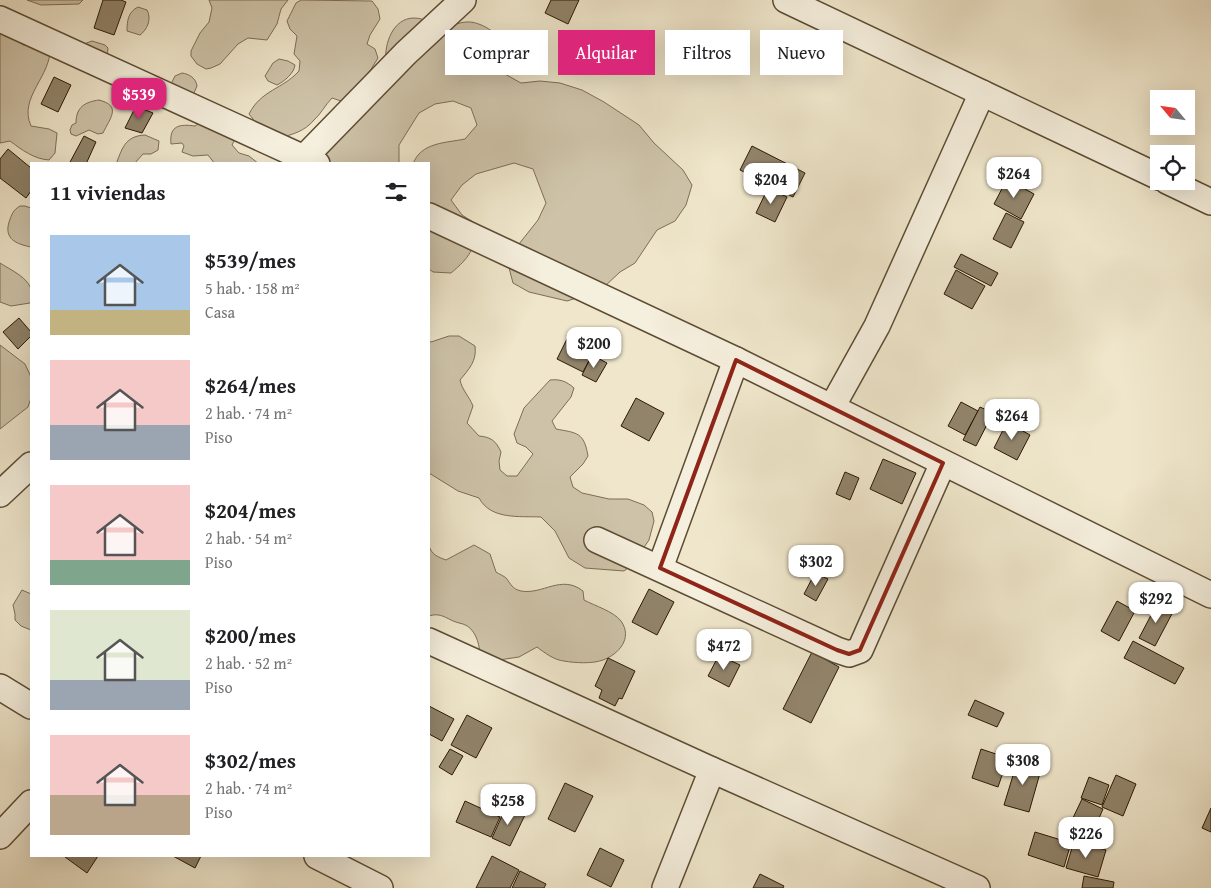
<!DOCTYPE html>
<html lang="es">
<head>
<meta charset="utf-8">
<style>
	:root { --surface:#fff; --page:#f2f2f2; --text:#202124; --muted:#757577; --accent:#db2777 }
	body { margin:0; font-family:"Gentium Book Plus",serif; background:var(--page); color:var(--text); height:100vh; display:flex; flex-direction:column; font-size:19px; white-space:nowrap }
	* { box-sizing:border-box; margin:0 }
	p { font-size:16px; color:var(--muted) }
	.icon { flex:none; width:28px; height:28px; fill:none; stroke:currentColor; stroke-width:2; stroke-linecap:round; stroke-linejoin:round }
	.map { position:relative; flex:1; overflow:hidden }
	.details { position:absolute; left:30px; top:162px; width:400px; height:695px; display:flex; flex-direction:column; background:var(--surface); border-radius:0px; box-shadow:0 5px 20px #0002 }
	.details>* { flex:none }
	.banner { position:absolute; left:445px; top:30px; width:475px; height:45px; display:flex; gap:10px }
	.needle { width:32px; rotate:299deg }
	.controls { position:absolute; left:1150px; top:90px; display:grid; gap:10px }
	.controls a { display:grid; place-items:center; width:45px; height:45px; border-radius:0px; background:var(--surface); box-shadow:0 5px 20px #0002; font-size:25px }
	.price { position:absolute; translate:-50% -42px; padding:0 11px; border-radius:10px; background:#fff; color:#222; font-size:16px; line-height:32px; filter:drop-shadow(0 1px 2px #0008) }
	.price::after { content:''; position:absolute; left:50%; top:30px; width:15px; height:11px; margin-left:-8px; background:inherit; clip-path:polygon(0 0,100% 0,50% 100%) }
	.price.selected { background:var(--accent); color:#fff }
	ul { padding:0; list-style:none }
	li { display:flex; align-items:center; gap:15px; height:125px; padding:0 20px }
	li span { display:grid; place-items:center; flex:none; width:140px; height:100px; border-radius:0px; color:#555 }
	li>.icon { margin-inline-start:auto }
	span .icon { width:60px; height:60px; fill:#fffc; stroke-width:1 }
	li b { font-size:21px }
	h2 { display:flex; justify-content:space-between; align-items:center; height:60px; padding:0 20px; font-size:21px }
	.pill { padding:0 18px; border-radius:0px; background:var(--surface); box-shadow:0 5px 20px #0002; font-size:18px; line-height:45px }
	.pill.selected { background:var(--accent); color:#fff }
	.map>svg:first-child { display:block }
</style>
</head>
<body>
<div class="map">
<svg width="1211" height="888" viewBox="0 0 1211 888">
	<rect width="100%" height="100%" fill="#efe6cb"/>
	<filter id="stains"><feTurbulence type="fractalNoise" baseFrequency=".004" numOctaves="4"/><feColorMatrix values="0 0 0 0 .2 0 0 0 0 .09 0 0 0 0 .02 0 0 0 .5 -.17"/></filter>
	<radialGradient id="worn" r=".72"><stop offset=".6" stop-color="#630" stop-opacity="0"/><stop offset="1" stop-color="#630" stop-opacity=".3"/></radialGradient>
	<g fill="#cec3a9" stroke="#7d6e56">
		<path d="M27 0H83L79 4 41 5Z"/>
		<path d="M209 0H288L281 9 277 24 267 40 248 38 238 44 220 64 211 68 206 69 197 64 191 56V51L200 33 209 22 212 8Z"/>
		<path d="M301 0 372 1 378 9 380 19 370 35 367 44 375 49 378 58 368 74 386 61C384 44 393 18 414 18 424 18 434 24 444 26 451 27 459 22 467 22 479 21 500 33 503 46 505 54 503 64 503 73L521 83 540 81 560 83 582 90 604 102 639 125 654 143 683 170 692 185 686 205 675 221 657 230 635 263 620 272 604 287 586 295 567 301 529 292 513 283 508 264 515 249 538 220 546 203 533 169 514 163 476 174 462 185 451 200 462 215 478 225C474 250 470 257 451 273L433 272 429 269V164H413C421 142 446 143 465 139L477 125 471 108 453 101 435 104 419 113 399 145V164H309L348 106 341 101 332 98C325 105 321 114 314 120 305 131 292 135 278 138L261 129 249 114C261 90 283 89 299 71L300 61 294 54 297 36 290 29 287 21 296 3Z"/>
		<path d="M138 7 147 10C152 19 147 30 140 35L127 31C127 21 128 12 138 7Z"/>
		<path d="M0 29 19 37 23 45 33 44 50 47C52 76 18 97 31 126L49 129 57 133 55 153 49 160C34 159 22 150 10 141L0 143Z"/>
		<path d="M92 41 105 45 108 48 107 58 84 44Z"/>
		<path d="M279 59 288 61 295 65C294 73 285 81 277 85L268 81 265 76 273 63Z"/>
		<path d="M182 73C189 74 196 78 197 86L194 93 184 104 170 86 175 76Z"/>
		<path d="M99 100C122 106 110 118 103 133L98 134 89 130 76 136 71 134 70 130 72 125 76 123C76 107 85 102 99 100Z"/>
		<path d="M202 121 236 137 232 145 239 153 249 156 259 164H215L208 155 193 156 182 152 184 146 182 143 171 144C169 125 180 124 195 126Z"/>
		<path d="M145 135 159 141 158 150 151 154H143L134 164H116C122 150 124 136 145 135Z"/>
		<path d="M20 206H25L31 208V247C16 244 4 239 9 222 12 214 13 210 20 206Z"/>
		<path d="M0 263C14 272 39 282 30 303L11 306 0 302Z"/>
		<path d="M449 336H459L475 346C477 361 469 369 460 380 462 390 469 396 473 406L467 423 479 436C491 437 496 441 501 452L499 461 500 470 507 476H517L533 454 526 447 517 443 514 434 524 408 550 380C560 379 566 381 574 388L571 397 552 421 556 429C577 433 584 432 588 456L583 464 570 477 573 487 582 493 609 499H628L644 505 652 512 654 521 649 540 632 565 624 571 585 568 569 558 555 531 541 517C519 516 491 520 479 498L458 491 429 473V341L431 342Z"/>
		<path d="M0 345 25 364 31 377V398L28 407 0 429Z"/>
		<path d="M474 545 490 554 496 572C499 574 504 576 506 578 511 584 512 589 521 591 543 595 561 574 583 591L584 600C595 606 613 611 621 621 633 638 619 654 603 660 592 664 575 663 564 661 554 660 545 653 537 647L519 657 499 660 480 654C479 642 475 628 463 624 459 623 455 622 451 620 443 616 438 613 429 616V546C432 555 438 557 446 560Z"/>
		<path d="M22 590 31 594V630L21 626 15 620V614L13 605Z"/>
	</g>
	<g fill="#91846b" stroke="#2c1902">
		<path d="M103 0H121L126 2 114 35 94 28Z"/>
		<path d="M551 0H579L568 24 545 13Z"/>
		<path d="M54 77 71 85 58 112 41 104Z"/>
		<path d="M136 106 153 113 142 133 125 128Z"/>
		<path d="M84 136 96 142 86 164H69Z"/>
		<path d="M752 146 805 173 793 197 740 170Z"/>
		<path d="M8 149 31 168V191L26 198 0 178V159Z"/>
		<path d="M1007 179 1034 194 1021 219 994 204Z"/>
		<path d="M768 188 787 197 775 222 756 213Z"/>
		<path d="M1006 213 1024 222 1011 248 993 239Z"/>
		<path d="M961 254 998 273 991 286 954 267Z"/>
		<path d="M956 270 985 286 972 309 944 294Z"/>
		<path d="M19 318 31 332V336L18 349 3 332Z"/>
		<path d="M567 339 593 353 583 372 557 359Z"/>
		<path d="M592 355 607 363 596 382 582 375Z"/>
		<path d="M636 398 664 413 649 441 621 426Z"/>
		<path d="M961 402 978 411 965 435 948 426Z"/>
		<path d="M980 407 993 413 976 446 963 440Z"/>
		<path d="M1007 422 1030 435 1017 460 994 448Z"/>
		<path d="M883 459 916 473 902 504 870 489Z"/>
		<path d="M845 472 859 478 850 500 836 494Z"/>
		<path d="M815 573 828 579 816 601 804 594Z"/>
		<path d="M649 589 674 602 657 635 632 622Z"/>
		<path d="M1117 601 1135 611 1119 641 1101 631Z"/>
		<path d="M1158 602 1174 610 1155 646 1139 638Z"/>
		<path d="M1133 641 1184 668 1175 684 1124 658Z"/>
		<path d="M812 652 839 667 811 723 783 709Z"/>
		<path d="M719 655 740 665 729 687 708 676Z"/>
		<path d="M608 658 635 671 622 699 619 698 615 706 599 698 602 690 595 686Z"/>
		<path d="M975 700 1004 713 997 727 968 715Z"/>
		<path d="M429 706 454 719 442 741 429 734Z"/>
		<path d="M467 715 492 728 476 758 451 745Z"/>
		<path d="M450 749 463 756 452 775 439 767Z"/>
		<path d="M981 749 1008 758 998 787 972 778Z"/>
		<path d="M1018 759 1042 766 1029 812 1004 805Z"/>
		<path d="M1116 775 1136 784 1123 816 1102 807Z"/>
		<path d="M1089 777 1109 785 1102 805 1081 798Z"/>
		<path d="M565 783 593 796 575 832 548 819Z"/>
		<path d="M1082 799 1103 809 1093 832 1071 822Z"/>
		<path d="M465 801 500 817 491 837 456 822Z"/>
		<path d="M506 807 525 815 510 846 492 838Z"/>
		<path d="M1211 808V832L1202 828Z"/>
		<path d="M1035 832 1071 843 1064 867 1028 855Z"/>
		<path d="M1074 841 1106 850 1098 877 1066 868Z"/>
		<path d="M600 848 624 860 611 887 587 875Z"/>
		<path d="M66 856H98L87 873 65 857Z"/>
		<path d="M173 856H201L195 868Z"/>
		<path d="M492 856 519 870 510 888H476Z"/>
		<path d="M520 871 546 884 544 888H512Z"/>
		<path d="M760 874 784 886 783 888H753Z"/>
		<path d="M1084 876 1114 882 1113 888H1082Z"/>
	</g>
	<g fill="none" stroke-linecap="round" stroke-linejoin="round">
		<defs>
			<g id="street">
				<path d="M786 0 1159 177"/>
				<path d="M0 19 317 164"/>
				<path d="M298 164 406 53 463 0"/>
				<path d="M1167 181 1211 202"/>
				<path d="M429 216 736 360 1211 595"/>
				<path d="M832 407 877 326 982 93"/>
				<path d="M0 494 31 465"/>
				<path d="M597 540 837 650 849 654 860 650 943 463"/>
				<path d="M660 568 736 360"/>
				<path d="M429 641 712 770 977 888"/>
				<path d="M0 687 31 706"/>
				<path d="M0 836 31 803"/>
				<path d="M317 856 380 888"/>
				<path d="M665 888 712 770"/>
			</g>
		</defs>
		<use href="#street" stroke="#5d4c34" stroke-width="28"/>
		<use href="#street" stroke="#f5efdd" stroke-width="25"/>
	</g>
	<path fill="none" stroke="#8f2418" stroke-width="4" stroke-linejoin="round" d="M736 360 943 463 860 650 849 654 837 650 660 568Z"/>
	<rect width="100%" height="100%" filter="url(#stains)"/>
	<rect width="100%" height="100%" fill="url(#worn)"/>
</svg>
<div class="controls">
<a><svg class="needle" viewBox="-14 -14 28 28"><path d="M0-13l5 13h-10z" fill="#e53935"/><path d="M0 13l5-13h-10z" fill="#757577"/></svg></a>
<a><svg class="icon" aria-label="locate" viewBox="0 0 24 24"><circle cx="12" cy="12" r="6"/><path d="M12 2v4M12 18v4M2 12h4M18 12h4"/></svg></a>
</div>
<b class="price selected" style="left:139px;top:120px">$539</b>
<b class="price" style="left:1014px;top:199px">$264</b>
<b class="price" style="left:771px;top:205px">$204</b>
<b class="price" style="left:594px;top:369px">$200</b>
<b class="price" style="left:1012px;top:441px">$264</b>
<b class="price" style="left:816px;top:587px">$302</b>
<b class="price" style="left:1156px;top:624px">$292</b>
<b class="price" style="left:724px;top:671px">$472</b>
<b class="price" style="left:1023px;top:786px">$308</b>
<b class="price" style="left:508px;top:826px">$258</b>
<b class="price" style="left:1086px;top:859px">$226</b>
<div class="banner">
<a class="pill">Comprar</a>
<a class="pill selected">Alquilar</a>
<a class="pill">Filtros</a>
<a class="pill">Nuevo</a>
</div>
<section class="details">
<h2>11 viviendas<svg class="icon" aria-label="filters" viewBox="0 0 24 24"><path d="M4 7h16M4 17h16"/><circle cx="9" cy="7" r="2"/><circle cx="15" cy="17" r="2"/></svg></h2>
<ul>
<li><span style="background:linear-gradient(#a9c7e8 75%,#c2b280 0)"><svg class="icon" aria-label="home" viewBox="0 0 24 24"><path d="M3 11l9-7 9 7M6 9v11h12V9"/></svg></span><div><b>$539/mes</b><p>5 hab. · 158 m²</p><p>Casa</p></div></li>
<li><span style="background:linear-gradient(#f6c9c9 65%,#9aa5b1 0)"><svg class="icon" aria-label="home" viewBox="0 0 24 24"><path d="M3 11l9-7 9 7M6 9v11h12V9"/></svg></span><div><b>$264/mes</b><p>2 hab. · 74 m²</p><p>Piso</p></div></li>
<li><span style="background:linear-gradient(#f6c9c9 75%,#7fa58c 0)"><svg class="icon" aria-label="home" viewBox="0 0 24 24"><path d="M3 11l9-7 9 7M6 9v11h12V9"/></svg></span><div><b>$204/mes</b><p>2 hab. · 54 m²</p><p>Piso</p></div></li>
<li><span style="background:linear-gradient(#dfe7d0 70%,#9aa5b1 0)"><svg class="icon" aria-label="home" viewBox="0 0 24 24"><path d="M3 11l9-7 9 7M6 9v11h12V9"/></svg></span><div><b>$200/mes</b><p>2 hab. · 52 m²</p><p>Piso</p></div></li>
<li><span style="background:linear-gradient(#f6c9c9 60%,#b9a48a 0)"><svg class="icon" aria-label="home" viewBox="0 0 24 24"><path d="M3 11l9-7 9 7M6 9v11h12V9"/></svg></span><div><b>$302/mes</b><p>2 hab. · 74 m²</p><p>Piso</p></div></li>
</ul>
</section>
</div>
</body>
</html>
